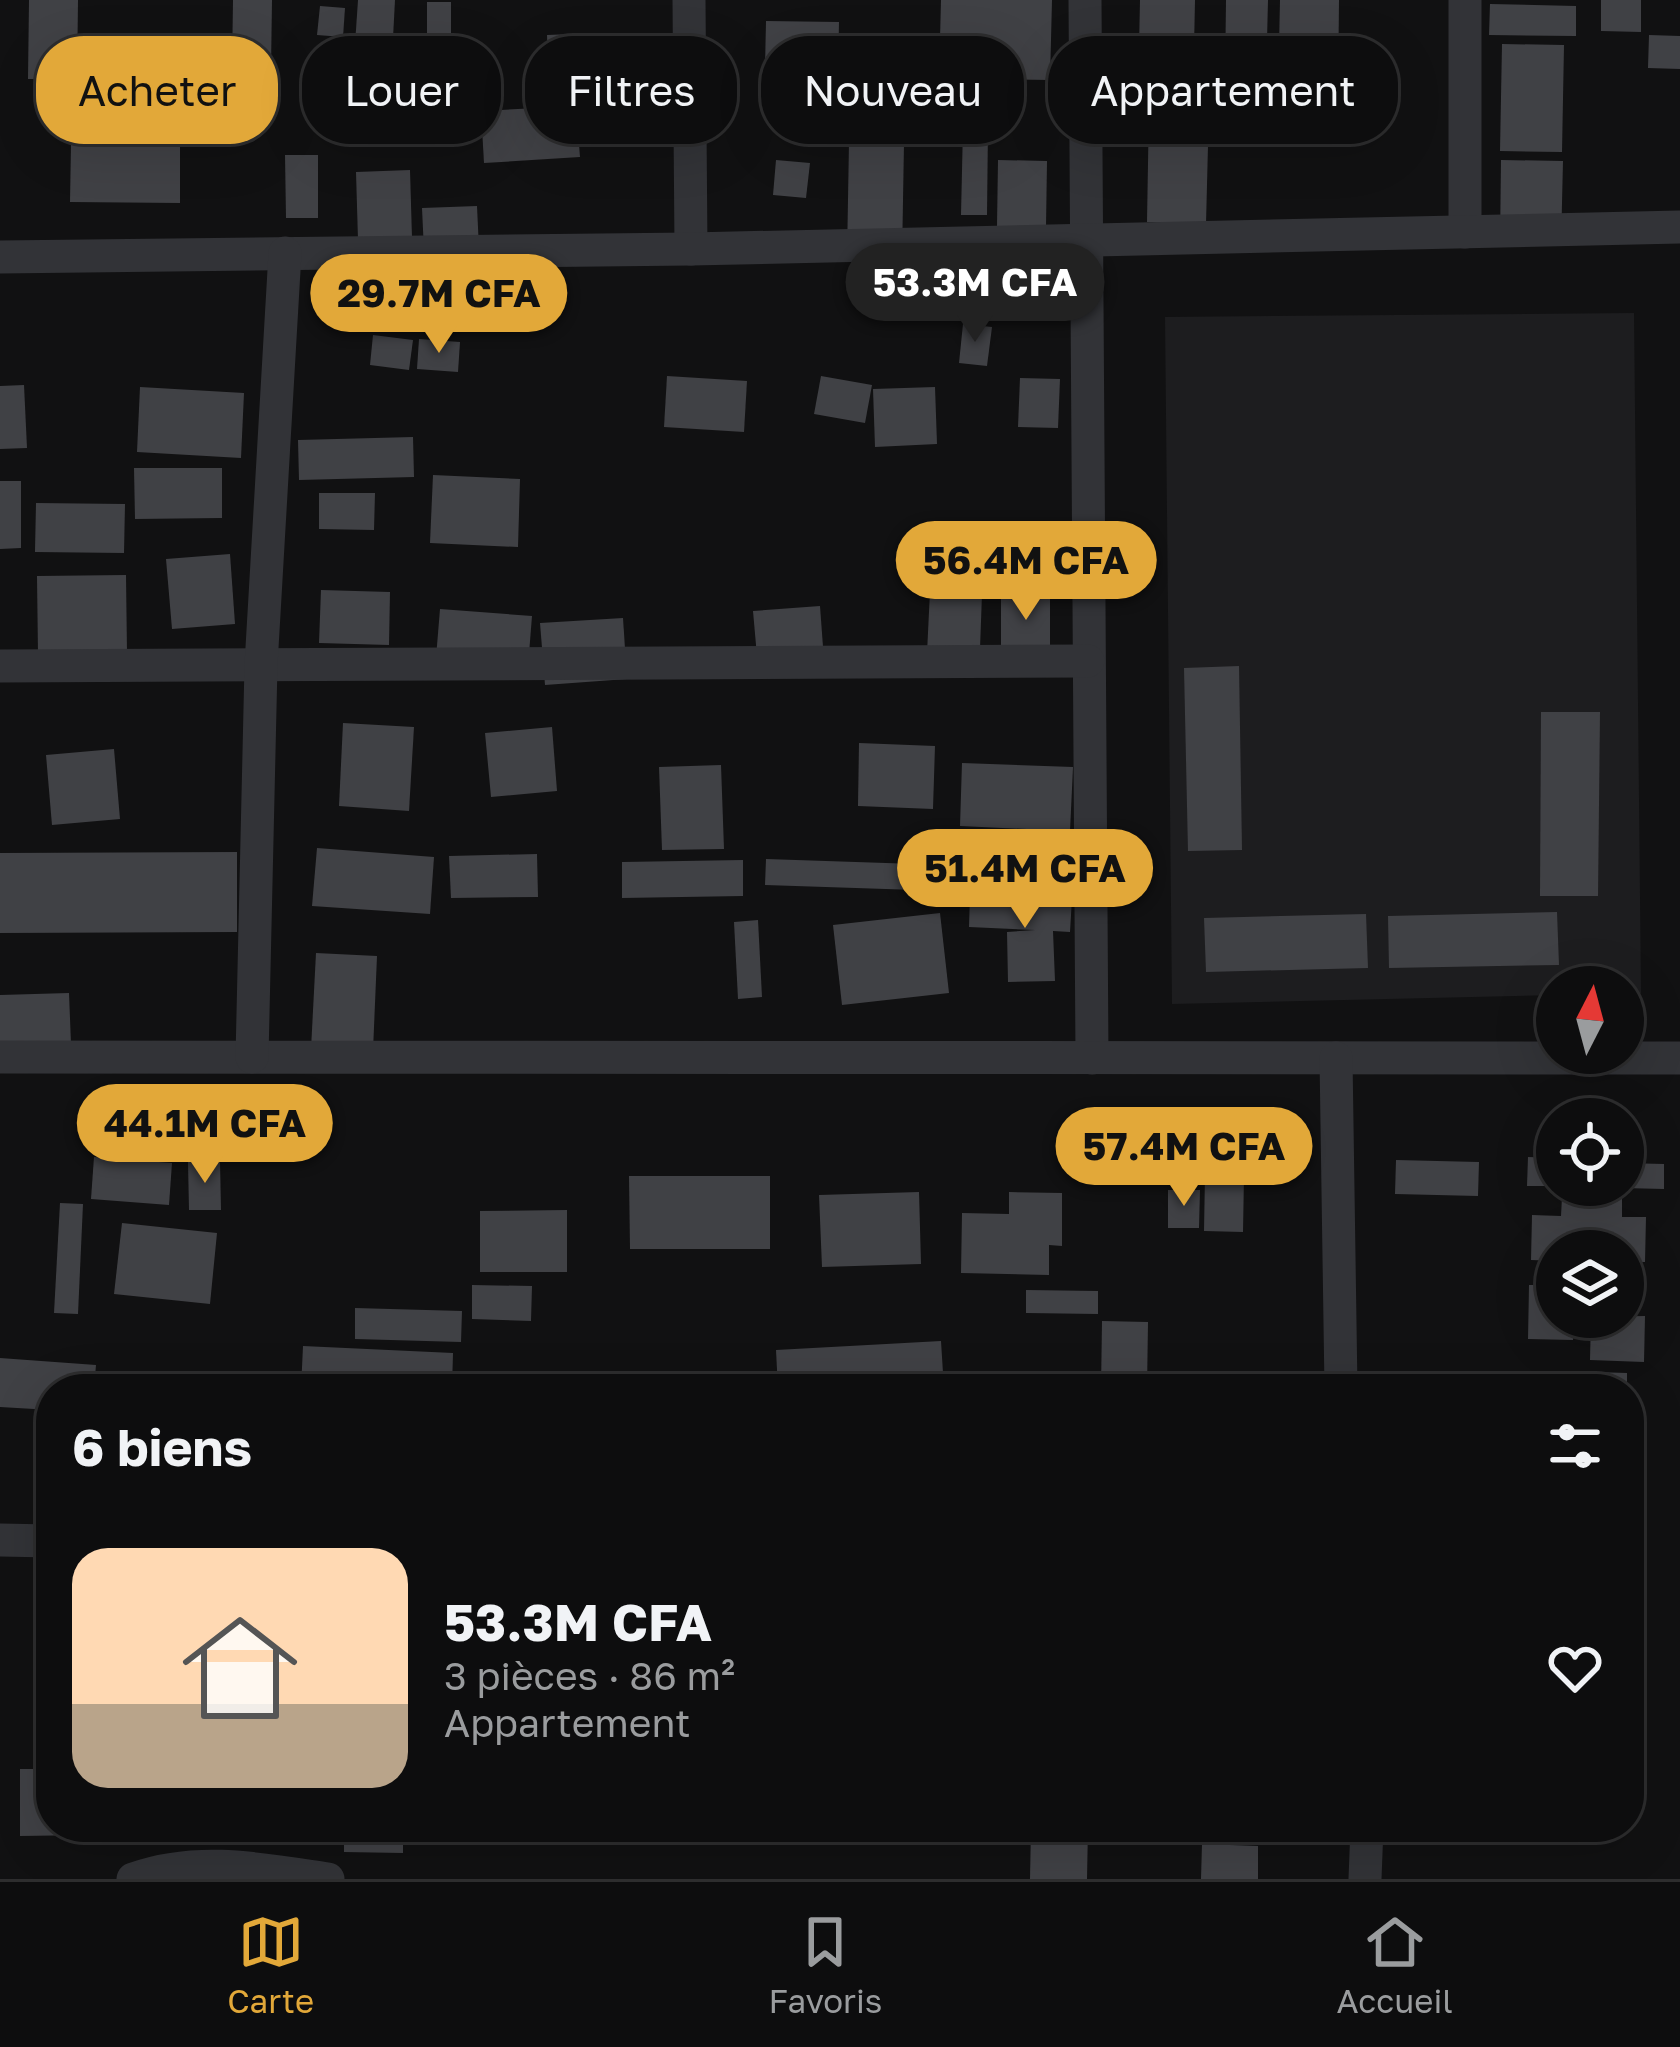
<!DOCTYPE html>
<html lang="fr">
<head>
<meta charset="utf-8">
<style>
	:root { --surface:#0d0d0e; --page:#161617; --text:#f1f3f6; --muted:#9a9c9e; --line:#2d2d2e; --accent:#e2a839 }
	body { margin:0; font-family:"Golos Text",sans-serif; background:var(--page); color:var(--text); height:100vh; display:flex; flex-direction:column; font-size:45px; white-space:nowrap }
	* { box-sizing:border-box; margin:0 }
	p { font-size:39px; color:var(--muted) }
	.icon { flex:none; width:66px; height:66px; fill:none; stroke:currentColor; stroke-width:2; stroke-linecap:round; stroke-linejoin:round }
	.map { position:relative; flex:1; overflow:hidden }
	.sheet { position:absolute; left:36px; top:1374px; width:1608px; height:468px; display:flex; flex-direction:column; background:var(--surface); border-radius:48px; box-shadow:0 12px 48px #0002,0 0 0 3px var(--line) }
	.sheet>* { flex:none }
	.hud { position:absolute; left:36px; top:36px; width:1608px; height:108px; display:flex; gap:24px }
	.needle { width:78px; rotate:6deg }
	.controls { position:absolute; left:1536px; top:966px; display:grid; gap:24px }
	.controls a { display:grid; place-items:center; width:108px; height:108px; border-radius:50%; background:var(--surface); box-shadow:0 12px 48px #0002,0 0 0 3px var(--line); font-size:60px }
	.price { position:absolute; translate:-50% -102px; padding:0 27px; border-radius:42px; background:var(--accent); color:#111; font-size:39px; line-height:78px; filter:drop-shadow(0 3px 6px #0008) }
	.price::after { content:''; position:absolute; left:50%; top:72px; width:36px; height:27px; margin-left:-18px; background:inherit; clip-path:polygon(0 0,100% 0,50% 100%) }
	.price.on { background:#222; color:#fff }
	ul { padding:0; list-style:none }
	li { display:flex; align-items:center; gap:36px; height:300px; padding:0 36px }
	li+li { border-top:3px solid var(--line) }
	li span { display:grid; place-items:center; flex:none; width:336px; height:240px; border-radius:36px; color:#555 }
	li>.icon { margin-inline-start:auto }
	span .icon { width:144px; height:144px; fill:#fffc; stroke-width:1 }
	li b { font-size:51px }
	h2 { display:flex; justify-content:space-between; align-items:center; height:144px; padding:0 36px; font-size:51px }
	.pill { padding:0 42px; border-radius:48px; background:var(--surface); box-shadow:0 12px 48px #0002,0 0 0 3px var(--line); font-size:42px; line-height:108px }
	.pill.on { background:var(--accent); color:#111 }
	.dock { display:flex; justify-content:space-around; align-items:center; height:168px; border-top:3px solid var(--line); background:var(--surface); font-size:33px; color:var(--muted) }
	.dock a { display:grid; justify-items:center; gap:6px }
	.dock .on { color:var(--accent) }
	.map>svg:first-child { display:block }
</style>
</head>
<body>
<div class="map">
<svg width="1680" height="1879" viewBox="0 0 1680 1879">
	<rect width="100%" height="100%" fill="#111112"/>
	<path fill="#1d1d1f" d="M1634 313 1641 993H1623V987H1557V995L1172 1004 1165 317Z"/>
	<g fill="#404145">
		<path d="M29 0H78L77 79H28Z"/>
		<path d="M233 0H272L271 68 232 67Z"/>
		<path d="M358 0H395L391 76 353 74Z"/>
		<path d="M941 0H1052L1050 80 939 78Z"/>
		<path d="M1140 0H1195L1193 97 1138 96Z"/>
		<path d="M1226 0H1268L1266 80 1225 79Z"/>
		<path d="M1280 0H1339L1338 93 1278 92Z"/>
		<path d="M1601 0H1641V32L1601 31Z"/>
		<rect x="427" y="2" width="24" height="79"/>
		<path d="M1490 4 1576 6V36L1489 35Z"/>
		<path d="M320 6 345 8 343 37 317 35Z"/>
		<path d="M766 21 839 22 838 69 765 67Z"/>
		<path d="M573 34 574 61 548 62 547 35Z"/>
		<path d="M1649 35 1680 36V69L1648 68Z"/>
		<path d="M1502 44 1564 45 1562 152 1500 151Z"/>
		<path d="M852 85 950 87V131L851 129Z"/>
		<path d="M805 88 809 123 781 126 777 91Z"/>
		<path d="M103 90 150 91V114H103Z"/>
		<path d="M1149 105 1209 106 1206 224 1147 222Z"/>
		<path d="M576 106 580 157 484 163 481 111Z"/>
		<path d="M840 116 842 144 817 145 815 118Z"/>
		<path d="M963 126 988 127 987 215H961Z"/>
		<path d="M849 142 904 143 902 258 847 257Z"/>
		<path d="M71 144 180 145V203L70 202Z"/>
		<path d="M285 155H318V218H286Z"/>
		<path d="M776 160 810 163 806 198 773 195Z"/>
		<path d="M998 160 1047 161 1046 227 997 226Z"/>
		<path d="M1501 160 1563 161 1561 245 1500 244Z"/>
		<path d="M410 170 412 238 358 240 356 172Z"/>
		<path d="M477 206 479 249 424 251 422 208Z"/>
		<path d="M963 324 992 327 987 366 959 363Z"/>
		<path d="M373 335 413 340 409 370 370 365Z"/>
		<path d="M419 339 460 342 458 372 417 369Z"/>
		<path d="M667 376 747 381 744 432 664 427Z"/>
		<path d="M821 376 872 385 865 423 814 414Z"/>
		<path d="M1020 378 1060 379 1058 428 1018 427Z"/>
		<path d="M24 385 27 448 0 449V386Z"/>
		<path d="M140 387 244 393 241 458 137 452Z"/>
		<path d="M935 387 937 444 875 447 873 389Z"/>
		<path d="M413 437 414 477 299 480 298 440Z"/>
		<path d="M134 468H222V518L135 519Z"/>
		<path d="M433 475 520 479 518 547 430 543Z"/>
		<path d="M0 481H21V548L0 549Z"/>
		<path d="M319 493H375L374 530 319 529Z"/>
		<path d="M36 503 125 504 124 553 35 552Z"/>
		<path d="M1053 552H1069V574H1052Z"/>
		<path d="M230 554 235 624 172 629 166 559Z"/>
		<path d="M126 575 127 654 38 655 37 576Z"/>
		<rect x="1001" y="581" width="49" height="83"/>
		<path d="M321 590 390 592 389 645 319 643Z"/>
		<path d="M930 591 982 594 979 676 926 674Z"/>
		<path d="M820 606 825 674 759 679 753 611Z"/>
		<path d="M440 609 532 616 527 679 435 670Z"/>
		<path d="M623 618 627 679 545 685 540 623Z"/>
		<path d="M1239 666 1242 850 1188 851 1184 668Z"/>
		<path d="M1541 712H1600L1598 896H1540Z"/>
		<path d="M343 723 414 727 409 811 339 806Z"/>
		<path d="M552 727 557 791 491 797 485 733Z"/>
		<path d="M859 743 935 746 933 809 858 806Z"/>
		<path d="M114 749 120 819 52 825 46 755Z"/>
		<path d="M962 763 1073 767 1070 831 960 826Z"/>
		<path d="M721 765 724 849 662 850 659 767Z"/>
		<path d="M317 848 434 857 430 914 312 906Z"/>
		<path d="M237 852V932L0 933V853Z"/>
		<path d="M537 854 538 897 451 898 449 856Z"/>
		<path d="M766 859 946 865V891L765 885Z"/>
		<path d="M743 860V896L622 898V862Z"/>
		<path d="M970 894 1072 898 1070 932 1053 931 1055 981 1008 982 1007 932 1035 930 969 927Z"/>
		<path d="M1557 912 1559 965 1389 968 1388 916Z"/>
		<path d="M940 913 949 993 842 1005 833 925Z"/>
		<path d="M1366 914 1368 968 1206 972 1204 918Z"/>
		<path d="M758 920 762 997 738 999 734 922Z"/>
		<path d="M316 953 377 956 373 1051 311 1049Z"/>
		<path d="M69 993 71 1044 0 1045V995Z"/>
		<path d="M1245 1141 1278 1142 1277 1177 1244 1176 1243 1232 1204 1231 1205 1174 1244 1175Z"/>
		<path d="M1101 1148 1158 1149 1157 1175 1101 1174Z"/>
		<path d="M94 1157 172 1163 169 1205 91 1199Z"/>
		<path d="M1528 1157 1557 1158V1186H1527Z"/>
		<path d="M1396 1160 1479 1162 1478 1196 1395 1194Z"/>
		<path d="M220 1161 221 1210H189L188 1162Z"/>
		<path d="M1623 1163 1664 1164V1189L1623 1188Z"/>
		<path d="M629 1176H770V1249H630Z"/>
		<path d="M1168 1190H1200L1199 1228H1168Z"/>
		<path d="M919 1192 921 1264 822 1267 819 1195Z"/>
		<path d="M1009 1192 1062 1193V1246L1049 1245V1275L961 1273 962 1213 1009 1214Z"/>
		<path d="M1562 1197 1622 1198V1217H1646L1645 1262H1623V1251H1557V1261L1531 1260 1532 1215 1561 1216Z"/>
		<path d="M60 1203 83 1204 78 1314 54 1313Z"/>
		<path d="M567 1210V1272H480V1211Z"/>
		<path d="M122 1223 217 1233 210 1304 114 1294Z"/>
		<path d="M472 1285 532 1286 531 1321 472 1319Z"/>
		<path d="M1529 1285H1557V1317H1573V1340L1528 1339Z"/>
		<path d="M1026 1290 1098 1291V1314L1026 1313Z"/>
		<path d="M355 1308 462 1311 461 1342 355 1339Z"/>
		<path d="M1645 1316 1644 1362 1590 1360 1591 1317Z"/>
		<path d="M1102 1321 1148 1322 1147 1389H1101Z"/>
		<path d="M941 1341 944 1389H778L776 1350Z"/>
		<path d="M303 1346 453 1353 452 1389H301Z"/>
		<path d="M0 1358 96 1365 94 1389H51V1410L0 1407Z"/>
		<path d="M1562 1371 1627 1373V1389H1561Z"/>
		<path d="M1629 1524H1635L1633 1603H1629Z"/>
		<path d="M20 1769H51V1827H88L89 1835 20 1836Z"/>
		<path d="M344 1827H403V1853L344 1852Z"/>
		<path d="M1031 1827H1088L1087 1879H1030Z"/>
		<path d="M1536 1827H1581V1837L1536 1836Z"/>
		<path d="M1202 1844 1258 1846V1879H1201Z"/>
	</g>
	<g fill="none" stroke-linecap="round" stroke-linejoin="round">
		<g stroke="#323337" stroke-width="33">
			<path d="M689 0 691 249"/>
			<path d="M1085 0 1092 1058"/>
			<path d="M1465 0V232"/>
			<path d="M0 257 691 249 1680 227"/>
			<path d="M0 666 1088 661"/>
			<path d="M0 1057 1680 1058"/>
			<path d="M252 1057 261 665 285 253"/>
			<path d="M1336 1058 1341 1389"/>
			<path d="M0 1540 51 1541"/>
			<path d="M133 1879C198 1856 261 1869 328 1879"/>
			<path d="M1365 1879 1367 1827"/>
		</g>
	</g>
</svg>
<div class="controls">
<a><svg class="needle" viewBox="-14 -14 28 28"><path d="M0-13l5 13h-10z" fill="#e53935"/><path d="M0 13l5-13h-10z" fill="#9a9c9e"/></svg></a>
<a><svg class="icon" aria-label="locate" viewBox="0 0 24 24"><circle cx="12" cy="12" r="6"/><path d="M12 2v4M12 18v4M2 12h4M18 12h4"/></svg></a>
<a><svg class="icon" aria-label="layers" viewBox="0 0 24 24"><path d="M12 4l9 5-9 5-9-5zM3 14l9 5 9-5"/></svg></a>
</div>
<b class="price on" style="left:975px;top:345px">53.3M CFA</b>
<b class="price" style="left:439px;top:356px">29.7M CFA</b>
<b class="price" style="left:1026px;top:623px">56.4M CFA</b>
<b class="price" style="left:1025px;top:931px">51.4M CFA</b>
<b class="price" style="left:205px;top:1186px">44.1M CFA</b>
<b class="price" style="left:1184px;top:1209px">57.4M CFA</b>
<div class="hud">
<a class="pill on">Acheter</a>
<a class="pill">Louer</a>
<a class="pill">Filtres</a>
<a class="pill">Nouveau</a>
<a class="pill">Appartement</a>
</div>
<section class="sheet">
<h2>6 biens<svg class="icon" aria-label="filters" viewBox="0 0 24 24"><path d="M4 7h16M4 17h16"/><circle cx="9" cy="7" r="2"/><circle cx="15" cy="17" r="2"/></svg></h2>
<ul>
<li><span style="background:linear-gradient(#ffd9b3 65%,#b9a48a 0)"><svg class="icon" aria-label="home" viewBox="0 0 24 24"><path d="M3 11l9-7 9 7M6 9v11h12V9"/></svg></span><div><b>53.3M CFA</b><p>3 pièces · 86 m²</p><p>Appartement</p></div><svg class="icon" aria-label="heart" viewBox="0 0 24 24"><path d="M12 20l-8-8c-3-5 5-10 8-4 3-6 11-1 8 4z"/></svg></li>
</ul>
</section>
</div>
<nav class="dock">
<a class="on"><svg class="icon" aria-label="map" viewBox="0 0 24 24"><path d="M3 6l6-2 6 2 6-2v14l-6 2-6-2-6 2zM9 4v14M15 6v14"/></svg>Carte</a>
<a><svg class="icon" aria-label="saved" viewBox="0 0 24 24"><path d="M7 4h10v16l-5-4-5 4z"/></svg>Favoris</a>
<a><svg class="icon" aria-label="home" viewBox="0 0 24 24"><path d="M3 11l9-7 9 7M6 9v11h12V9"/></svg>Accueil</a>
</nav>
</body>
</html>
